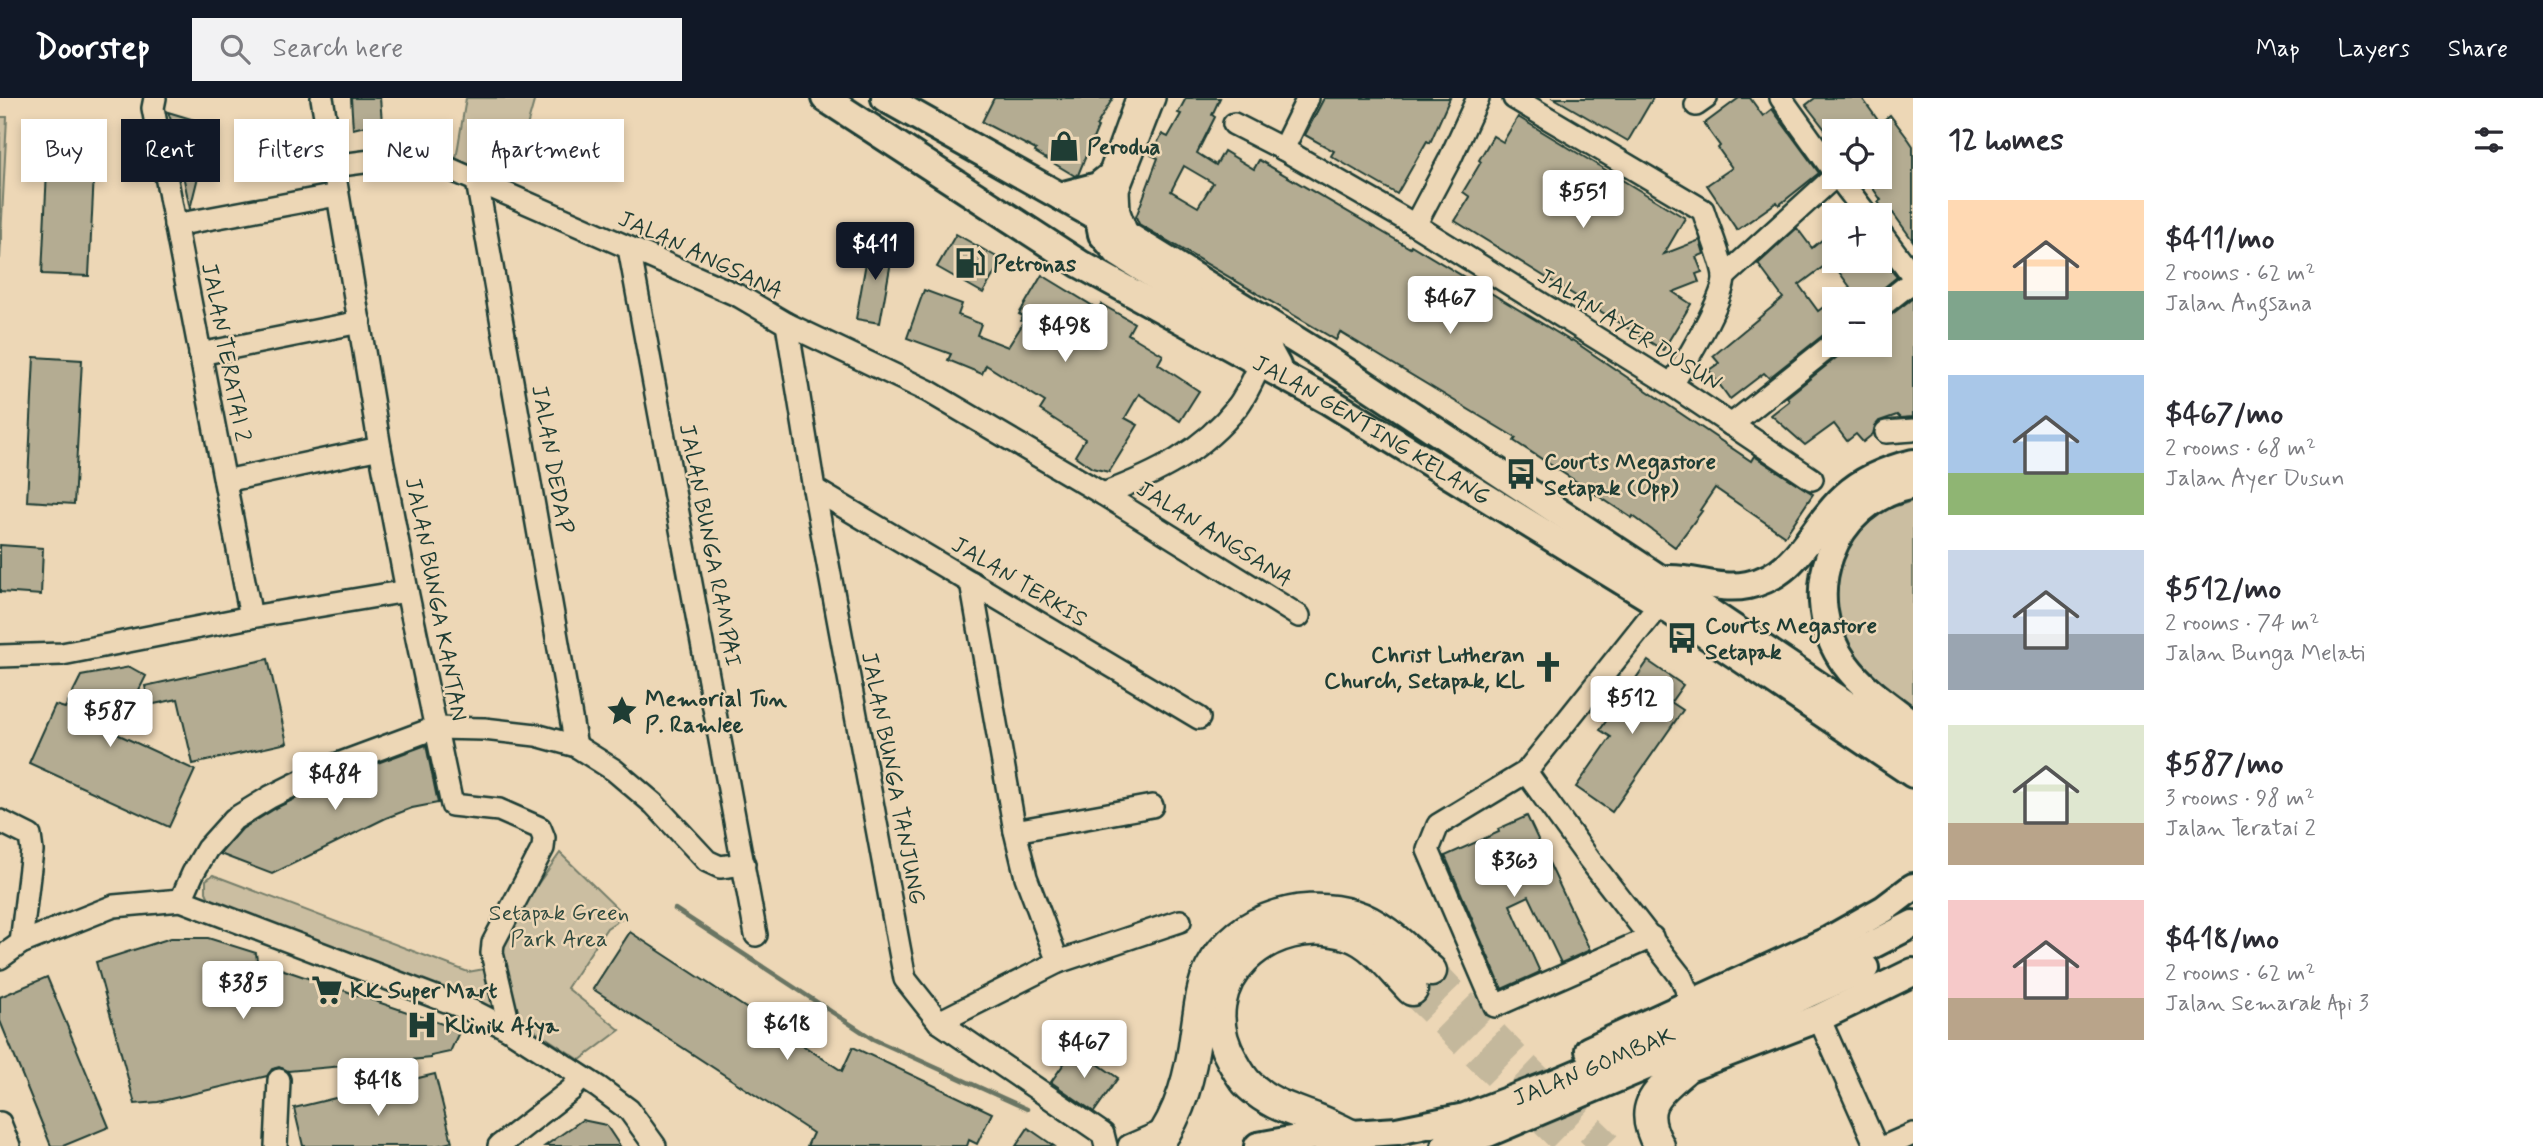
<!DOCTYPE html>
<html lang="en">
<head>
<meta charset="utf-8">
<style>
	:root { --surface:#fff; --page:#f2f2f3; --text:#2b2b33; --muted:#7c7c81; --accent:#111827 }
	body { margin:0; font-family:Mynerve,sans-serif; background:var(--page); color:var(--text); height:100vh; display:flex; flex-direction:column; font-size:26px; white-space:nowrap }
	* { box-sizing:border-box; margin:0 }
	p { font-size:23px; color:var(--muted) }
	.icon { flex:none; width:38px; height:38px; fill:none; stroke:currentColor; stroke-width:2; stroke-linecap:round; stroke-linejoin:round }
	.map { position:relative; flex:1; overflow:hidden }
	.sheet { display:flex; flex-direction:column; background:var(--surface); width:630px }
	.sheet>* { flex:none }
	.hud { position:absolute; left:21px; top:21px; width:665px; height:63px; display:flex; gap:14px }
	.controls { position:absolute; left:1822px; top:21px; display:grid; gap:14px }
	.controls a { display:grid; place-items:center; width:70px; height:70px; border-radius:0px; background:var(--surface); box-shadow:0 4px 10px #0003; font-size:35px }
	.price { position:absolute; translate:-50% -60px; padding:0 16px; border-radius:7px; background:#fff; color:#222; font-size:23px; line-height:46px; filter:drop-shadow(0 2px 4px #0008) }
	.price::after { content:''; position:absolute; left:50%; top:42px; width:21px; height:16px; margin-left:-10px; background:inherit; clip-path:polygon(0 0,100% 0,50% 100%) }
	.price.current { background:var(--accent); color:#fff }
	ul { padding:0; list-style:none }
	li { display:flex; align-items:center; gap:21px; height:175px; padding:0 35px }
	li span { display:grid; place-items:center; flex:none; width:196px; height:140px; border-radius:0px; color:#555 }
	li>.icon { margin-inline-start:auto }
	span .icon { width:84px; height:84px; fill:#fffc; stroke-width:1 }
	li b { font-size:30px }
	h2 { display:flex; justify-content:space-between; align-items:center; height:84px; padding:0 35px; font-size:30px }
	.tag { padding:0 24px; border-radius:0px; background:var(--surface); box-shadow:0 4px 10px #0003; font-size:24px; line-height:63px }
	.tag.current { background:var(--accent); color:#fff }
	header { display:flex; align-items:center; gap:42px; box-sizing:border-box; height:98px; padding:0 35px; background:var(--accent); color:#fff }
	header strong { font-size:33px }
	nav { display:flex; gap:38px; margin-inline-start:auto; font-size:24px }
	.search { width:490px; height:63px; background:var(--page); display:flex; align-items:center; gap:18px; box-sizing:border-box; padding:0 24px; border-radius:0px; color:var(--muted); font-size:26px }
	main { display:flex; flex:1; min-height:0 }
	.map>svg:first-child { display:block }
</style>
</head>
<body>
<header>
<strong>Doorstep</strong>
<div class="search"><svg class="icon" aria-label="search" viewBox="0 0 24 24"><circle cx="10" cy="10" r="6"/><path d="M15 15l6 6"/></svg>Search here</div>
<nav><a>Map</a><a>Layers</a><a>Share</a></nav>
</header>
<main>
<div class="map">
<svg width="1913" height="1048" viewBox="0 0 1913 1048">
	<rect width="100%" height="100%" fill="#edd7b6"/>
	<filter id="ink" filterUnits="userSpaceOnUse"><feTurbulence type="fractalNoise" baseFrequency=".0143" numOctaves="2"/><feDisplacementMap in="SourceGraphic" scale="14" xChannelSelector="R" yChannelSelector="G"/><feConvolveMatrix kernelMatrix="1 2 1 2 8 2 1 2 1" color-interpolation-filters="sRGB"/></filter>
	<g filter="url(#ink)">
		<g fill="#cbbea1" stroke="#757e6a" stroke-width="2">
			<path d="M466 0H535L509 92 455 67Z"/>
			<path d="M0 19H7L0 161Z"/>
			<path d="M1913 403V618L1868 577 1841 535 1834 499 1837 467 1858 433 1886 411Z"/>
			<path d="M560 755 625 818 607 830 567 890 620 932 580 962 513 918 502 851 523 807Z"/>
			<path d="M213 777 468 874 490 870 499 912 213 809 206 794V782Z"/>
		</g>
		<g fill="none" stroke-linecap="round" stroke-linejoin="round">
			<path stroke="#697563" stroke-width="4.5" d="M675 811 873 941 1027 1011"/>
		</g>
		<g fill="#b4ac92" stroke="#1f3d34" stroke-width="2" fill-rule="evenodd">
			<path d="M351 0H380L382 24 353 31Z"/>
			<path d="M994 0H1113L1096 28 1098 29 1078 77 1075 78 1035 54 1036 52 982 24Z"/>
			<path d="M1186 0H1220L1212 17 1215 19 1197 55 1216 67 1224 53 1254 71 1259 62 1410 150 1411 147 1571 243 1572 242 1751 363 1754 358 1813 396 1785 438 1715 390 1700 412 1702 413 1675 449 1633 418 1632 420 1514 343 1516 340 1340 234 1336 242 1139 126 1136 119 1158 60 1151 57 1162 36 1168 39 1181 16 1178 15ZM1184 68 1213 85 1198 109 1171 93Z"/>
			<path d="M1324 0H1450L1430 45 1427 43 1397 96 1331 58 1334 53 1305 37Z"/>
			<path d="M1554 0H1653L1628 43Z"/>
			<path d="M1739 0H1750L1763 18 1772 11 1819 75 1779 107 1777 104 1737 132 1707 87 1732 70 1718 50 1720 48 1704 26Z"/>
			<path d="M1815 0H1862L1880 25 1890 17 1909 42 1913 48V143L1893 115 1889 118 1878 104 1881 102 1865 79H1880V33H1834V43L1806 7Z"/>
			<path d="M168 14 211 27 190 111 173 28Z"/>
			<path d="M1518 19 1685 120 1664 156 1700 142 1704 156 1696 159 1702 174 1696 176 1699 184 1673 194 1691 206 1663 252 1455 123 1470 99 1463 94 1481 64 1479 62 1493 38 1503 44Z"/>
			<path d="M49 31 96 34 89 178 42 176Z"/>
			<path d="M1797 130 1812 150 1834 132V160L1831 163H1883L1897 179 1870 201H1834V232L1826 235 1769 280 1764 275 1730 301 1709 272 1719 265 1713 258 1783 200 1758 166ZM1831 163 1850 189 1818 213 1799 187Z"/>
			<path d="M956 136 1002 162 983 195 937 169Z"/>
			<path d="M870 142 894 147 880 225 856 221Z"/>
			<path d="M1042 177 1098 211 1101 206 1134 225 1128 236 1163 257 1158 266 1199 293 1180 323 1139 296 1125 320 1138 327 1109 374 1092 370 1075 358 1085 341 1040 312 1045 304 986 267 982 276 948 262 951 256 907 240 924 192 962 206 958 217 981 226 977 237 1008 249 1024 224 1021 223 1023 218 1019 216Z"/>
			<path d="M1913 200V319L1900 320 1897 317 1879 323 1875 328 1873 336 1863 344 1856 336 1847 343 1834 326 1805 347 1771 317 1789 303 1787 299 1842 255 1847 247H1880V222L1888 219Z"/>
			<path d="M34 259 82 262 74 406 27 403Z"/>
			<path d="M0 447 43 450 41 497 0 494Z"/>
			<path d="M268 561 287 645 193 666 178 601 149 607 145 588Z"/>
			<path d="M1648 563 1683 587 1671 604 1683 612 1612 714 1576 689 1611 639 1600 632Z"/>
			<path d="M130 569 146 578 117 636 195 672 169 729 29 665 55 607 65 610 81 578Z"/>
			<path d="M426 647 438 705 412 710 386 720 272 776 220 756 242 731 276 710 337 680Z"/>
			<path d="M1527 718 1590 852 1561 865 1529 798 1510 807 1540 874 1502 891 1445 758 1499 734 1498 731Z"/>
			<path d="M630 834 842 973 853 949 992 1015 977 1046 969 1042 967 1048H807L813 1035 593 891Z"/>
			<path d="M171 840H208L256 855 261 892 281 871 460 932 450 954 431 958V960L288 973 279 969 272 971 267 978 158 1004 135 1006 96 864Z"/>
			<path d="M47 879 109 1029 63 1048H51L0 923V899Z"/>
			<path d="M1075 950 1118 980 1094 1014 1051 984Z"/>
			<path d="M435 976 452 1044 436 1048H303L294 1010Z"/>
			<path d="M582 1022 606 1027 620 1048H545Z"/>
			<path d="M1028 1030 1054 1048H1016Z"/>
		</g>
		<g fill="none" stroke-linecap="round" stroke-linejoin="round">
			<g stroke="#c4b89c" stroke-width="30" stroke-dasharray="30 15" stroke-linecap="butt">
				<path d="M1431 873 1516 961 1607 1048"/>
				<path d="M1412 892 1570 1048"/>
			</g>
			<defs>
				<g id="minor">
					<path d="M155 0 153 10 156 26 251 519"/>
					<path d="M322 0 380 350 407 493 452 707 499 712 540 730 544 740 543 750 493 845 492 855 510 932"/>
					<path d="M1514 0 1703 112C1707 126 1724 167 1724 179 1725 200 1684 266 1672 287"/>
					<path d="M1781 0 1834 74"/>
					<path d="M1696 7 1706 0"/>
					<path d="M1234 26 1283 51 1415 127 1672 287 1812 381"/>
					<path d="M1283 51 1308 0"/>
					<path d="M333 68 394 60 434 64 739 198 787 226 928 293 1103 396 1299 518"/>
					<path d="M1838 79 1867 117"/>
					<path d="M477 83 576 648"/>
					<path d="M1099 120 1108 80 1137 0"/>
					<path d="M175 127 337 97"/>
					<path d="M1415 127 1450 61 1478 0"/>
					<path d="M1880 134 1913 178"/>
					<path d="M1128 138 1119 114 1118 92 1154 0"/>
					<path d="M629 150 756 837"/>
					<path d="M1724 179 1834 79"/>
					<path d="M1880 209 1913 183"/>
					<path d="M787 226 814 391 905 881 939 924 1103 1036 1106 1048"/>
					<path d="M200 256 360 224"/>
					<path d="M1731 327 1834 245"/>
					<path d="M1886 334 1913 332"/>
					<path d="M225 383 380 350"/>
					<path d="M814 391 1199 620"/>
					<path d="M1103 396C1156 376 1202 354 1238 308 1247 296 1254 279 1261 265"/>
					<path d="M971 484 1015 733 1026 779 1058 864"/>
					<path d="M0 558 62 556 251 519 407 493"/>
					<path d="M1526 674 1589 761 1681 879 1692 905"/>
					<path d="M0 723 30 738 32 753 21 845"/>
					<path d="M1015 733 1152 708"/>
					<path d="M181 802 193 775 207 751 234 721 270 699 330 669 435 630 484 631 536 637 576 648 614 672 654 706 707 763 720 769 744 766"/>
					<path d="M1652 839 1495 908 1428 752 1438 727 1526 674 1660 506"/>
					<path d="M0 860 21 845 114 808 181 802 475 914 510 932 598 989 629 1012 655 1048"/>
					<path d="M1819 920 1876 1048"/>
					<path d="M939 924 1058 864 1180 823"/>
					<path d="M0 1025 9 1048"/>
					<path d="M276 1048 279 982"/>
					<path d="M499 1048 571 992 581 980"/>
					<path d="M1129 1048 1168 1031"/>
					<path d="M1886 1048 1913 1036"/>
				</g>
				<g id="major">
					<path id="s1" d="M825 0 1080 166 1329 303 1660 506 1913 676"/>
					<path d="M885 0 1099 120 1333 265 1662 482 1913 651"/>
					<path d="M1060 98 1098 88 1108 80"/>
					<path d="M1099 121 1102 136 1118 155 1266 248 1277 268"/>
					<path d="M1913 387C1830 403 1797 499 1845 566 1863 591 1889 608 1913 626"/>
					<path d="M1668 481C1695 480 1719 493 1748 487 1800 476 1810 429 1845 398 1863 381 1889 371 1913 365"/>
					<path d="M1589 952 1829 842 1884 811 1913 789"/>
					<path d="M1670 977 1819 920 1913 874"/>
					<path id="s2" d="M1258 1048 1308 1039 1397 1033 1465 1019 1557 984 1837 865 1913 826"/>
					<path d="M1445 1048 1488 1035 1689 950 1865 870"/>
				</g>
				<g id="highway">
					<path d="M1349 1036C1338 1031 1327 1025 1316 1021 1290 1011 1271 1007 1250 988 1242 981 1237 971 1232 962 1187 884 1271 811 1349 837 1374 845 1394 874 1412 892"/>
					<path d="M1156 1048C1181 1015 1191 975 1196 934 1199 916 1200 898 1206 881 1228 824 1298 800 1353 817 1383 826 1408 853 1431 873"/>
					<path d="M1659 1048C1638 1011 1653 997 1682 973"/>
				</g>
			</defs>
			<use href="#minor" stroke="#1f3d34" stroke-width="26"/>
			<use href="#major" stroke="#1f3d34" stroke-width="32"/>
			<use href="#highway" stroke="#1f3d34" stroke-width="35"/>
			<use href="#minor" stroke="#edd7b6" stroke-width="21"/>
			<use href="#major" stroke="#edd7b6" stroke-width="26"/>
			<use href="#highway" stroke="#edd7b6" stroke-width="30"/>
		</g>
	</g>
	<defs>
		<symbol id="shop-bare" viewBox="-9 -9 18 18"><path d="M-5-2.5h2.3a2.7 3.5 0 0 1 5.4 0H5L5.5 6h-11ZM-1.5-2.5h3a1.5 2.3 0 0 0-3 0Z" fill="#1f3d34" stroke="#edd7b6" stroke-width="2.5" paint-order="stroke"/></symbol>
		<symbol id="fuel-bare" viewBox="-9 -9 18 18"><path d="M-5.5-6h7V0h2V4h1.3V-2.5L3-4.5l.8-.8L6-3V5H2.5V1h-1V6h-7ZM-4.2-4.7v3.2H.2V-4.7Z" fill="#1f3d34" stroke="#edd7b6" stroke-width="2.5" paint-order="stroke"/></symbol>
		<symbol id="bus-bare" viewBox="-9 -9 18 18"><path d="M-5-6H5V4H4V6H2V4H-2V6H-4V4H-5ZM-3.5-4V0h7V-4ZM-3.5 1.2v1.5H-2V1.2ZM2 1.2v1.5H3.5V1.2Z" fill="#1f3d34" stroke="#edd7b6" stroke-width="2.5" paint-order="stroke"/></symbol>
		<symbol id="church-bare" viewBox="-9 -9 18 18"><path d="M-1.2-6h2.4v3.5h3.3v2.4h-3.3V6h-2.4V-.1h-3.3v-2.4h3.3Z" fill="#1f3d34" stroke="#edd7b6" stroke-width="2.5" paint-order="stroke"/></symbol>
		<symbol id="sight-bare" viewBox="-9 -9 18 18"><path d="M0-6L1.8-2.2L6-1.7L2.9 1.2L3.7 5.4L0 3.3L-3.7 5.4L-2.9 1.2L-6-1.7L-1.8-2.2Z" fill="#1f3d34" stroke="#edd7b6" stroke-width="2.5" paint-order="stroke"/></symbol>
		<symbol id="supermarket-bare" viewBox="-9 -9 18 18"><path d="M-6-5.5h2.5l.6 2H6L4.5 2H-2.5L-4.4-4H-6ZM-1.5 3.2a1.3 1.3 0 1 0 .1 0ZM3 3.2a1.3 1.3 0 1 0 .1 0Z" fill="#1f3d34" stroke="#edd7b6" stroke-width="2.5" paint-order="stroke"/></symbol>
		<symbol id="hospital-bare" viewBox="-9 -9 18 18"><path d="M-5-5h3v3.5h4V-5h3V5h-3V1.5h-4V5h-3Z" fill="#1f3d34" stroke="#edd7b6" stroke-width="2.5" paint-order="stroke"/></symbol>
	</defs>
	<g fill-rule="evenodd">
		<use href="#shop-bare" x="1042" y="26" width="44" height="44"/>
		<use href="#fuel-bare" x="948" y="143" width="44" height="44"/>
		<use href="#bus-bare" x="1499" y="354" width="44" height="44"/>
		<use href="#bus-bare" x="1660" y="518" width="44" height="44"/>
		<use href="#church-bare" x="1526" y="547" width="44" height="44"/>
		<use href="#sight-bare" x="600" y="591" width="44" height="44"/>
		<use href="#supermarket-bare" x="305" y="870" width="44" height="44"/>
		<use href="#hospital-bare" x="400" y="905" width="44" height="44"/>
	</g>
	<g text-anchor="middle" stroke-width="5" stroke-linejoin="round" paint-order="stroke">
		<g font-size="23" font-weight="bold" fill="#1f3d34" stroke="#edd7b6" text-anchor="start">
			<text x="1087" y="56">Perodua</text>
			<text x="993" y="173">Petronas</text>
			<text x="1544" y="371">Courts Megastore<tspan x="1544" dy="26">Setapak (Opp)</tspan></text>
			<text x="1705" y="535">Courts Megastore<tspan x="1705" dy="26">Setapak</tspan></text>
			<text x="1525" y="564" text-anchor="end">Christ Lutheran<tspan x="1525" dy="26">Church, Setapak, KL</tspan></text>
			<text x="645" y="608">Memorial Tun<tspan x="645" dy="26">P. Ramlee</tspan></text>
			<text x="350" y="900">KK Super Mart</text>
			<text x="445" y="935">Klinik Afya</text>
		</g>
		<g font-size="23" fill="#1f3d34" stroke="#edd7b6">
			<text transform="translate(701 156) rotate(25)" y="8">JALAN ANGSANA</text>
			<text transform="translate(1630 231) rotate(32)" y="8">JALAN AYER DUSUN</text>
			<text transform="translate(227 254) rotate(79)" y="8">JALAN TERATAI 2</text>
			<text dy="8" stroke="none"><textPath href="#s1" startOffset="640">JALAN GENTING KELANG</textPath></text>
			<text transform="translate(553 361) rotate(80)" y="8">JALAN DEDAP</text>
			<text transform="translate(1215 435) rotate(32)" y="8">JALAN ANGSANA</text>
			<text transform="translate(711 447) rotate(79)" y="8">JALAN BUNGA RAMPAI</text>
			<text transform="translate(1020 483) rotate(31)" y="8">JALAN TERKIS</text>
			<text transform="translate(437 501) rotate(79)" y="8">JALAN BUNGA KANTAN</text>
			<text transform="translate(894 680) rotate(79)" y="8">JALAN BUNGA TANJUNG</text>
			<text dy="8" stroke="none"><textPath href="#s2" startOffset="348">JALAN GOMBAK</textPath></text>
		</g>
		<g font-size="23" fill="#304a3f" stroke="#edd7b6">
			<text x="559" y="822">Setapak Green<tspan x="559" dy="26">Park Area</tspan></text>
		</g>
	</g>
</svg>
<div class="controls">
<a><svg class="icon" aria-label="locate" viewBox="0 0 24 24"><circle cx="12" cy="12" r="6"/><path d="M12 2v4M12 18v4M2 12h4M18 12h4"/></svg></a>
<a>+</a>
<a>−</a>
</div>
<b class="price" style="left:1583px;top:132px">$551</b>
<b class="price current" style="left:875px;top:184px">$411</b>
<b class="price" style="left:1450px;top:238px">$467</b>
<b class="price" style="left:1065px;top:266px">$498</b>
<b class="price" style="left:1632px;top:638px">$512</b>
<b class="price" style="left:110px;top:651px">$587</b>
<b class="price" style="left:335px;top:714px">$484</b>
<b class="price" style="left:1514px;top:801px">$363</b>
<b class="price" style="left:243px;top:923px">$385</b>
<b class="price" style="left:787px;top:964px">$618</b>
<b class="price" style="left:1084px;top:982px">$467</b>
<b class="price" style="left:378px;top:1020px">$418</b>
<div class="hud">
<a class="tag">Buy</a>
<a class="tag current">Rent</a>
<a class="tag">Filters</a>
<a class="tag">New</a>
<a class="tag">Apartment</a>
</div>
</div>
<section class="sheet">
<h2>12 homes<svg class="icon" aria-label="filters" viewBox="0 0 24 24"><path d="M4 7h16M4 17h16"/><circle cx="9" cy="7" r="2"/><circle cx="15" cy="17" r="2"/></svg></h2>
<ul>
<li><span style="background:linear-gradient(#ffd9b3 65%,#7fa58c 0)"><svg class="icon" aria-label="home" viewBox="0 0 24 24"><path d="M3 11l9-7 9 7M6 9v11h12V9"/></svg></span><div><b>$411/mo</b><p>2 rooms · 62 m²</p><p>Jalan Angsana</p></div></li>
<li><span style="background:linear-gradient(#a9c7e8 70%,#8fb573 0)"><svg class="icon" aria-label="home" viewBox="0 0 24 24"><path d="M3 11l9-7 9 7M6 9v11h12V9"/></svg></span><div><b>$467/mo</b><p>2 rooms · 68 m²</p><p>Jalan Ayer Dusun</p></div></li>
<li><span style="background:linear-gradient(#c9d6e8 60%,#9aa5b1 0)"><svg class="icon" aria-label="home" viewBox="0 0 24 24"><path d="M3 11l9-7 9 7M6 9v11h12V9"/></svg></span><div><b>$512/mo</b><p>2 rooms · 74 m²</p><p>Jalan Bunga Melati</p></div></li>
<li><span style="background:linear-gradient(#dfe7d0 70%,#b9a48a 0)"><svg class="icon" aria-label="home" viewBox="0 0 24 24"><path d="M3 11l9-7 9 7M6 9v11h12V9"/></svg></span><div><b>$587/mo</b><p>3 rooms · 98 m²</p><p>Jalan Teratai 2</p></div></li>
<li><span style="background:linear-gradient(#f6c9c9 70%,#b9a48a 0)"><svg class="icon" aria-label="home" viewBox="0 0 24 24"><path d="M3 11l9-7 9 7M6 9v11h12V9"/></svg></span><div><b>$418/mo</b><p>2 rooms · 62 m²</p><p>Jalan Semarak Api 3</p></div></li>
</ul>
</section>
</main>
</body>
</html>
